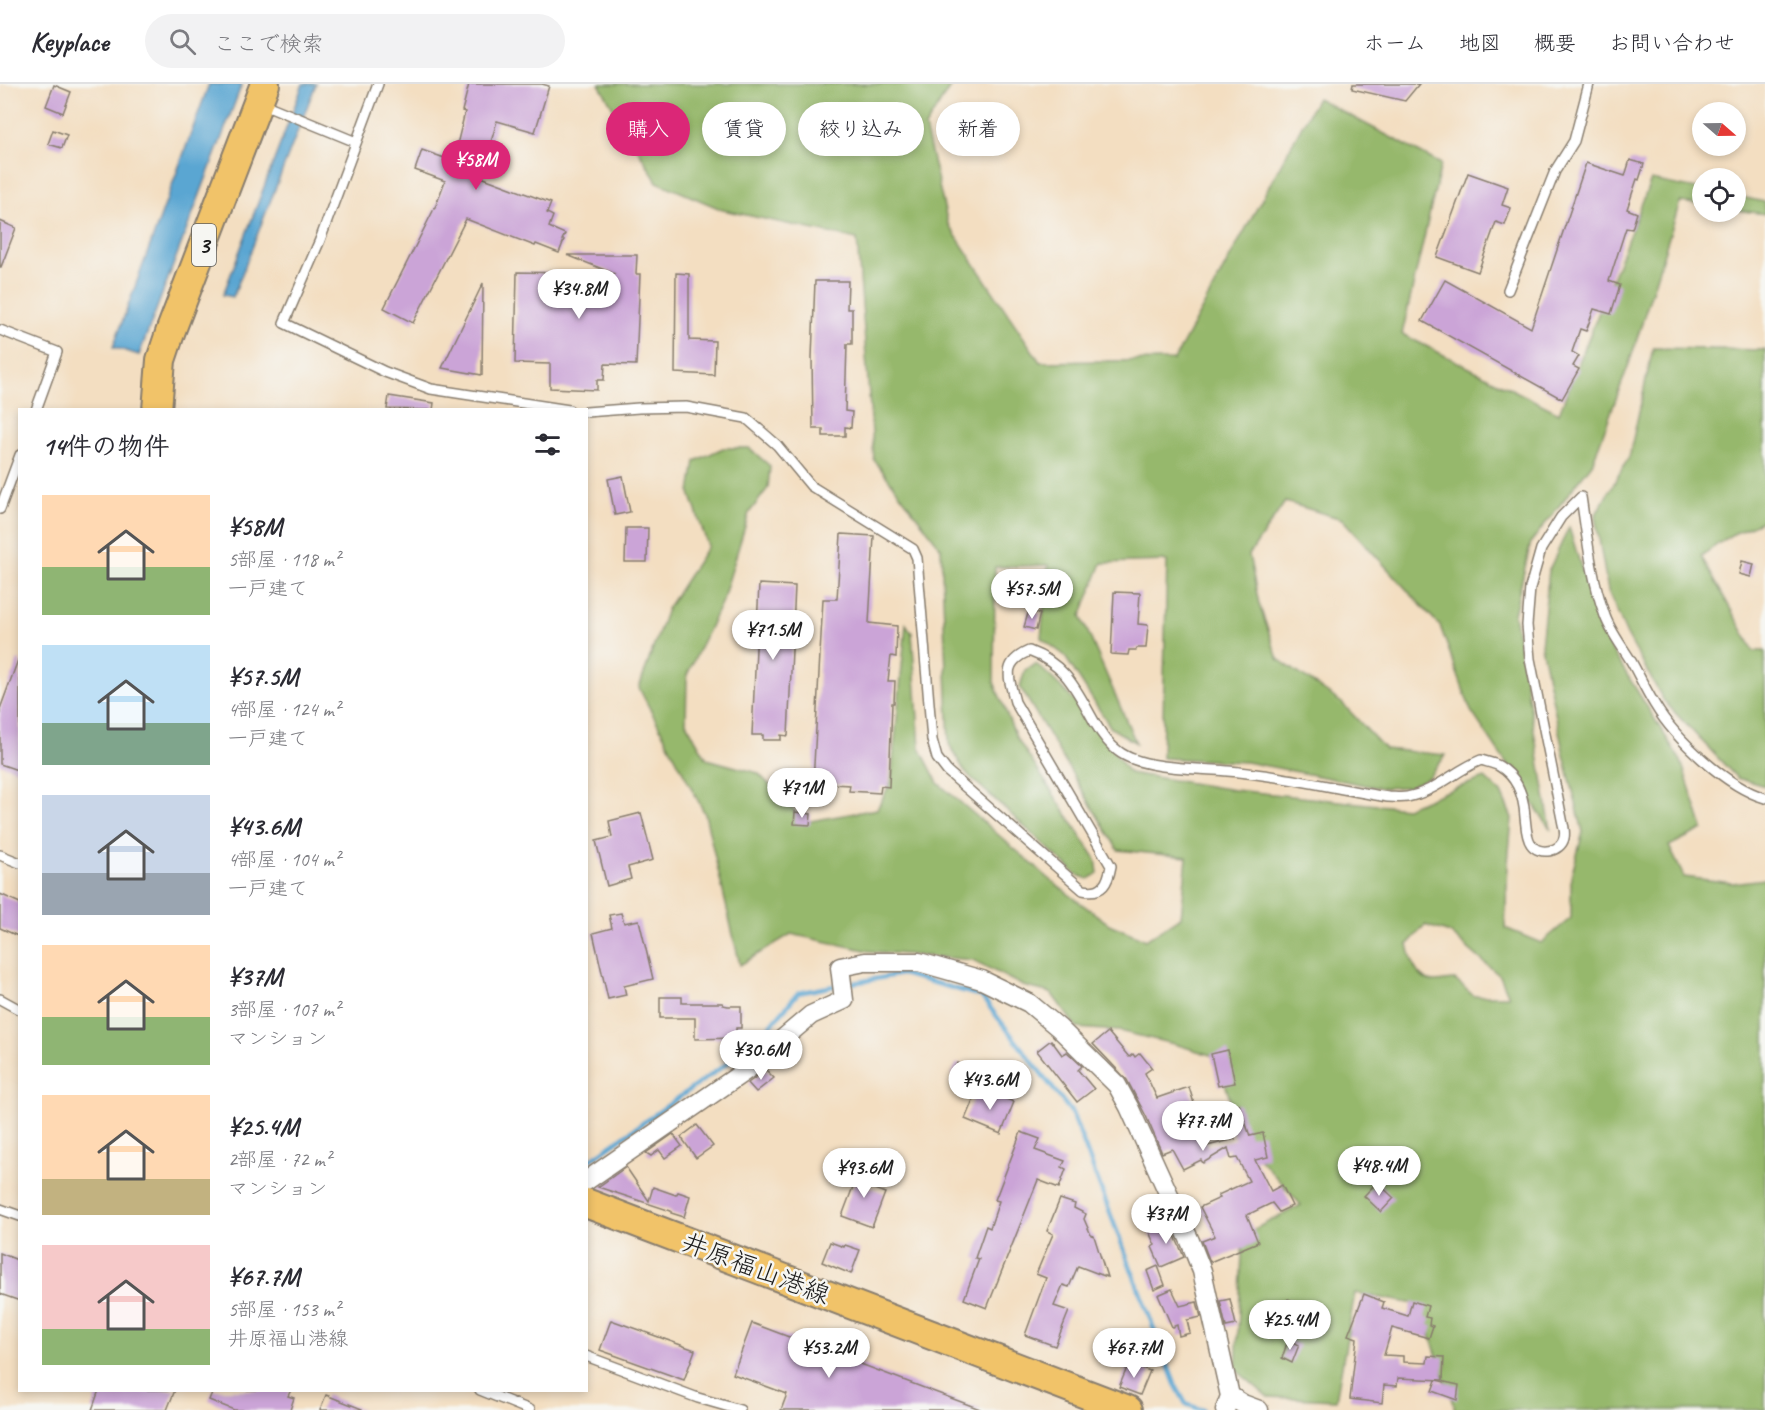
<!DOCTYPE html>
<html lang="ja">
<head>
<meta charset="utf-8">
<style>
	:root { --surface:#fff; --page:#f2f2f3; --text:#2b2b33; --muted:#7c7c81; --line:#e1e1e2; --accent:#db2777 }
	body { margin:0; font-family:Caveat,"Klee One",sans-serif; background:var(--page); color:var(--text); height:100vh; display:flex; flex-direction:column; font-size:22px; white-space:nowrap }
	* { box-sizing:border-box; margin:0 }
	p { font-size:20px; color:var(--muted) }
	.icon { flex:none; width:33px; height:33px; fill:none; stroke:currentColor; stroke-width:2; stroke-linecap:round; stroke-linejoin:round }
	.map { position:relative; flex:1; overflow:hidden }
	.side { position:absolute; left:18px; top:324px; width:570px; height:984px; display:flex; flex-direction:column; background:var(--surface); border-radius:0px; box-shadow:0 3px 9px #0003 }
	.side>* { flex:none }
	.hud { position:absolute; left:606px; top:18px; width:570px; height:54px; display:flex; gap:12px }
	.needle { width:39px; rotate:110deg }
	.tools { position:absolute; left:1692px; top:18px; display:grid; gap:12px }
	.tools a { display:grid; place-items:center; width:54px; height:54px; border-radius:50%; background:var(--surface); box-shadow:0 3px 9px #0003; font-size:30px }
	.price { position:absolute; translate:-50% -51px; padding:0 14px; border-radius:21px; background:#fff; color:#222; font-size:20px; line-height:39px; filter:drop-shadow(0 2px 3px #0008) }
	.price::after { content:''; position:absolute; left:50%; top:36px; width:18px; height:14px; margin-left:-9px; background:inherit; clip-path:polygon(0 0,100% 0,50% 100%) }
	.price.selected { background:var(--accent); color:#fff }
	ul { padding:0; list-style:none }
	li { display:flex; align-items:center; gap:18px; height:150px; padding:0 24px }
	li span { display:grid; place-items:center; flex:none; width:168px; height:120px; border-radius:0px; color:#555 }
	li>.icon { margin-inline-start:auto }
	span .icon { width:72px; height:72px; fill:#fffc; stroke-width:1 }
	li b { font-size:26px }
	h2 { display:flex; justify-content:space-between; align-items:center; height:72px; padding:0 24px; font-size:26px }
	.tag { padding:0 21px; border-radius:27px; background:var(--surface); box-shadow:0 3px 9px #0003; font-size:21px; line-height:54px }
	.tag.selected { background:var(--accent); color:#fff }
	header { display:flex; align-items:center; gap:36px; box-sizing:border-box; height:84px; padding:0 30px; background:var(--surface); border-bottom:2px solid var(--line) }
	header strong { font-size:28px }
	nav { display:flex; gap:33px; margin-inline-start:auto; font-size:21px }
	.search { width:420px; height:54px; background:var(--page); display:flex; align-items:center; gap:15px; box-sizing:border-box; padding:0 21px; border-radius:33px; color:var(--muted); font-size:22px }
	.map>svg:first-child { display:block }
</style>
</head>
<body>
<header>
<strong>Keyplace</strong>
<div class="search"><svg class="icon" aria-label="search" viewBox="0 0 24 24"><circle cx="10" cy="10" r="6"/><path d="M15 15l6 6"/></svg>ここで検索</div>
<nav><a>ホーム</a><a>地図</a><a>概要</a><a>お問い合わせ</a></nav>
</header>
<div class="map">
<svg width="1765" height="1326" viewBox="0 0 1765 1326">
	<rect width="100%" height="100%" fill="#f6f6f2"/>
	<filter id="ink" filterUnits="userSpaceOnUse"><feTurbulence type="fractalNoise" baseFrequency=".0167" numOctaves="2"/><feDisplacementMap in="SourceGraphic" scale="12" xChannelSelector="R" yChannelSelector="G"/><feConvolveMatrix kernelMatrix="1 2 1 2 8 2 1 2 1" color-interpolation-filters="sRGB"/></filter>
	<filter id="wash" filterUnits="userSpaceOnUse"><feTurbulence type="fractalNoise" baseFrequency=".008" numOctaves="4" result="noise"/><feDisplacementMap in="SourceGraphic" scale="24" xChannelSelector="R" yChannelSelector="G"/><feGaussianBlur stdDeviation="1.35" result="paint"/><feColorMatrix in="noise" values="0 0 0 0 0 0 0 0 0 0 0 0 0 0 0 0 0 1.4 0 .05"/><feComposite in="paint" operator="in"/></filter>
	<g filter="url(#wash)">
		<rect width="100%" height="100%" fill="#f3dec1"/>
		<g fill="#96b86c" stroke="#596a44" stroke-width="1.5" fill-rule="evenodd">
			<path d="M599 0H952L925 43 948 140 1040 278 1174 276 1317 14 1441 80 1402 250 1559 329 1651 96 1702 106V121L1680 118 1630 277 1592 380 1531 458 1514 530 1551 746 1471 627 1440 542 1342 435 1285 418 1249 471 1259 520 1278 575 1342 619 1385 665 1446 671 1429 693 1409 703 1380 704 1246 678 1162 674 1167 477 1102 479 1081 532 1136 659 1111 644 1064 571 1041 554 1048 481 995 483 994 598 1016 653 1096 775 1098 789 1089 795 1077 791 965 688 949 660 941 464 874 376 857 155 723 126 657 98Z"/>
			<path d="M1736 112 1765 118V130L1736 126Z"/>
			<path d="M1653 264 1765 266V436L1731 451 1701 472 1754 567H1765V702L1737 694 1664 617 1627 551 1608 507 1595 432 1629 373Z"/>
			<path d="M723 364H749L770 382 768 404 749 429 723 515 687 591 686 639 707 675 758 689 805 738 877 725 891 698 906 540 912 549 920 664 938 699 1059 803 1109 840 1146 856 1181 833 1187 773 1118 766 1020 603 1025 586 1036 580C1073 610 1102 650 1129 689L1234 706 1406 724 1453 705 1485 694 1501 709 1512 734 1508 779 1505 844 1541 859 1571 834V793L1583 748 1564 671 1541 562 1549 486 1569 443 1601 549 1681 677 1703 745 1669 762 1684 793 1732 799 1765 795V1326H1455L1420 1221 1355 1209 1336 1316 1268 1313 1236 1286 1243 1151 1301 1121 1242 1055 1217 973 1178 961 1119 947 1077 944 1051 909 1023 902 973 876 869 867 791 850 740 881 705 730 639 604 667 525 708 462 690 409 695 377ZM1425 841 1450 849 1500 892 1509 912H1474L1455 896C1448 896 1441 898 1434 898 1415 896 1411 875 1408 860Z"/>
		</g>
		<g fill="#5aa6d2" stroke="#3b6177" stroke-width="1.5">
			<path d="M209 0H242L139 271 113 263Z"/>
			<path d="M303 0H316L233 213 223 211Z"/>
		</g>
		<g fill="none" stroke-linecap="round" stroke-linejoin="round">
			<g stroke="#5aa6d2" stroke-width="4.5">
				<path d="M848 900 902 890 981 912 1072 1029 1175 1300 1186 1320 1203 1326"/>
				<path d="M586 1079 756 959 798 909 839 901"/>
			</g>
		</g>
		<g id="blocks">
			<g fill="#cba4d7">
				<path d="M469 0H542L549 2 535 48 497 37 481 93 551 119 547 129 553 132 549 143 565 150 562 156H564L559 169 536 160 535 162 466 135 413 239 384 224 436 121 445 97 415 86 422 66 453 77 465 28 462 27Z"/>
				<path d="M1353 0H1419L1405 17 1352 5Z"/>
				<path d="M54 1 71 8 63 29 46 22Z"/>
				<path d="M53 46 67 51 62 64 48 60Z"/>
				<path d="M1630 76 1644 80 1639 96 1637 95 1627 125 1637 129 1632 145 1626 144 1609 197 1620 201 1611 230 1594 225 1586 247 1580 245 1572 268 1579 272 1573 282 1579 285 1562 315 1422 237 1445 196 1531 244 1586 79 1625 92Z"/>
				<path d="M1468 89 1508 103 1502 121 1511 124 1505 141 1496 138 1478 188 1437 173Z"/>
				<path d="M0 137 16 144 1 183H0Z"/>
				<path d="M567 171H637L636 190H640L636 281 605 280 604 296H597V306L550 304V280L515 279 517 188 615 190Z"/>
				<path d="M676 189 689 190V256L715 257 714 291 675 289Z"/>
				<path d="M815 197H848L847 225H852V260H847L845 327 852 328 851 344 845 343V352H823V345H813L812 273Z"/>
				<path d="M483 199 482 291 442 284Z"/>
				<path d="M389 312 434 319 433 326 387 325Z"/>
				<path d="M623 392 630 428 615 431 608 395Z"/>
				<path d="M626 444H648L647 478H625Z"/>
				<path d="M841 450 874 452 869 539 897 542 896 573 891 572 888 597H895L894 619H892L889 703 881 702 880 709 849 707 850 701 813 699 823 515H837Z"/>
				<path d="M1742 477 1754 480 1751 493 1739 490Z"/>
				<path d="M759 500 795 502 788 652 781 651V656H763V651H752Z"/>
				<path d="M1114 508 1140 509 1138 540 1148 541 1146 564H1137L1136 566H1129L1128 571 1111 570Z"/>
				<path d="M1029 526 1040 530 1036 546 1024 543Z"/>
				<path d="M18 576 20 577V687L0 680V625Z"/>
				<path d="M795 728 811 730 810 741 794 740Z"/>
				<path d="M641 729 653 776 628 783 631 795 607 802 596 757 612 753 609 737Z"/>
				<path d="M0 810 20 819V853L0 844Z"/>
				<path d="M621 829 624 839 639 836 653 895 624 902 626 911 608 915 593 849 612 844 609 831Z"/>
				<path d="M660 913H682V919H723V921L728 922H741V944H736V954L695 955V934H660Z"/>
				<path d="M1108 948 1129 973 1133 970 1135 973 1140 969 1152 984 1145 989 1157 1014 1189 1003 1207 1062 1235 1055 1224 1025 1239 1020 1250 1052 1263 1049 1268 1073 1255 1076 1271 1107 1282 1101 1292 1122 1279 1128 1272 1119 1247 1131 1258 1158 1210 1178 1202 1157 1215 1152 1200 1123 1220 1114 1218 1111 1249 1097 1237 1074 1231 1075 1228 1064 1203 1079 1201 1076 1183 1085 1172 1065 1162 1069 1146 1032 1127 996 1093 960Z"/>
				<path d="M1051 956 1062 971 1067 968 1082 982 1078 986 1094 1005 1077 1018 1037 967Z"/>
				<path d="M1228 966 1235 999 1218 1002 1211 970Z"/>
				<path d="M957 979 970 986 964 998 951 991Z"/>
				<path d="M766 986 774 994 756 1008 748 999Z"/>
				<path d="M978 1004 1014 1018 1001 1050 965 1035Z"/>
				<path d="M697 1041 713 1062 696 1074 681 1053Z"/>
				<path d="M1021 1048 1040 1055 1035 1066 1065 1077 1062 1083 1066 1085 1059 1104 1038 1096 987 1224 964 1215 979 1175 975 1174 986 1142 990 1144 999 1117 995 1116Z"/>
				<path d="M673 1050 682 1062 665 1074 659 1066 651 1072 646 1069Z"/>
				<path d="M862 1079 874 1084 867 1102 885 1109 872 1143 842 1132Z"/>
				<path d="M626 1083 649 1117 653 1103 676 1111 678 1108 690 1112 684 1133 671 1129V1127L598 1103Z"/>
				<path d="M1377 1098 1394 1114 1381 1128 1364 1112Z"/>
				<path d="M1060 1115 1075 1120 1074 1124 1086 1130 1084 1135 1091 1151 1094 1152 1107 1193 1078 1182 1069 1203 1063 1201 1054 1222 1069 1227 1055 1262 1025 1251 1046 1194 1036 1190 1053 1150 1047 1147Z"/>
				<path d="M1169 1138 1184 1173 1161 1183 1152 1163 1155 1161 1149 1148Z"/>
				<path d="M830 1158 844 1163 845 1161 860 1166 851 1190 822 1178Z"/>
				<path d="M0 1169 20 1177V1217L0 1210Z"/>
				<path d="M1158 1182 1165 1201 1154 1206 1147 1187Z"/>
				<path d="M1172 1205 1180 1222 1197 1218 1201 1233 1187 1236 1190 1249 1179 1252 1177 1241 1172 1243 1158 1211Z"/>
				<path d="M1364 1210 1384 1218 1382 1224 1408 1232 1412 1217 1428 1222 1425 1233 1430 1234 1429 1241 1433 1242 1429 1254 1392 1244 1384 1271 1403 1272V1278L1427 1279 1428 1272 1444 1273 1443 1296 1398 1294 1397 1302 1384 1301 1382 1319 1350 1315 1357 1254 1348 1251Z"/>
				<path d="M1230 1215 1236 1241 1226 1243 1220 1217Z"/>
				<path d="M1288 1215 1305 1222 1296 1245 1284 1241 1287 1230 1283 1228Z"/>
				<path d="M611 1236 695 1266 684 1296 600 1266Z"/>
				<path d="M752 1239 980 1325V1326H781L787 1310 733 1290Z"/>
				<path d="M1134 1255 1143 1282 1127 1275Z"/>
				<path d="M1288 1256 1299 1261 1292 1279 1282 1274Z"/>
				<path d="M1129 1279 1150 1287 1140 1311 1119 1303Z"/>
				<path d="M1436 1296 1459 1301 1457 1316 1432 1307Z"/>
				<path d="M99 1306H175L167 1326H92Z"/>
				<path d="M213 1306H291L288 1312 294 1314 290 1326H234L209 1316Z"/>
				<path d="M326 1311 362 1325V1326H320Z"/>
			</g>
		</g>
	</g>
	<g filter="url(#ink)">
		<use href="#blocks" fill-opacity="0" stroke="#887d6e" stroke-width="1.5"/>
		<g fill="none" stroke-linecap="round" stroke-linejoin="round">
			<defs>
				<g id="lane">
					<path d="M378 0 320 156 284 239 385 288 431 305 569 326"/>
					<path d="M261 19 356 58"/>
					<path d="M1508 206 1555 87 1574 57 1589 0"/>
					<path d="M0 246 57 268 36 326"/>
					<path d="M586 328 639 324 686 323 746 334 777 361 811 402 913 465 917 474 932 656 937 674 947 687 1083 806C1103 810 1108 799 1111 782L1015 618C1009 594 1001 579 1029 567 1067 581 1076 606 1095 639 1101 649 1108 660 1118 667 1143 687 1207 684 1239 688 1289 693 1338 705 1388 713 1394 713 1401 714 1407 713 1435 708 1456 686 1481 676 1487 678 1494 679 1499 682 1518 693 1524 713 1525 733 1526 741 1526 753 1531 760 1539 772 1561 768 1564 754 1565 750 1564 743 1563 740L1530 575 1527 541 1530 504 1541 465 1561 433 1581 413C1587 452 1591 492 1604 529 1609 546 1622 562 1631 577 1639 591 1646 607 1655 621 1675 655 1727 703 1765 714"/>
					<path d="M0 425 20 371"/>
					<path d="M0 771 20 779"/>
					<path d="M0 915 20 926"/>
					<path d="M0 1125 20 1132"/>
					<path d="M586 1272 698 1314 740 1326"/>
					<path d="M480 1306 530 1326"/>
				</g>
				<g id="street">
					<path d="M586 1097 761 976 779 958 811 931 844 916 840 883 865 878H919L982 896 1029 919 1059 944 1117 1001 1129 1023 1190 1157 1202 1187 1230 1312 1225 1326"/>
					<path d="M1230 1312 1243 1320 1259 1326"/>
				</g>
				<g id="primary">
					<path d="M157 326 161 276 171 246 265 0"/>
					<path d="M586 1119 1128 1326"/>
				</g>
			</defs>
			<use href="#lane" stroke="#887d6e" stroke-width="12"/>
			<use href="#street" stroke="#887d6e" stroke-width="21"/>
			<use href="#primary" stroke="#887d6e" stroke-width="32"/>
			<use href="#lane" stroke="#fff" stroke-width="9"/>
			<use href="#street" stroke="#fff" stroke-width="18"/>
			<use href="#primary" stroke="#f1c369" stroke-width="28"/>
		</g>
	</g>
	<g text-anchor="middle" stroke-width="5" stroke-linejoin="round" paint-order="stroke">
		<rect fill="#f6f6f2" stroke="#5d5d5c" stroke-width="1.5" x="192" y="140" width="24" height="42" rx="4.5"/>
		<g font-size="24" font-weight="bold" fill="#1c1c1c">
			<text x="204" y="169">3</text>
		</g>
		<g font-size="26" fill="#1c1c1c" stroke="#f6f6f2">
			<text transform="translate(756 1184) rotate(21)" y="9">井原福山港線</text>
		</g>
	</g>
</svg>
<div class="tools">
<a><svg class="needle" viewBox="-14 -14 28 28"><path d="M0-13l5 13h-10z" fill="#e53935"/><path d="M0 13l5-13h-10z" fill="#7c7c81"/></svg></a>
<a><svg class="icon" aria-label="locate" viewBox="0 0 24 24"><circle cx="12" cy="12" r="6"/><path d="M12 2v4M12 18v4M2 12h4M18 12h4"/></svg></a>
</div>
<b class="price selected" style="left:476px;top:107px">¥58M</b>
<b class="price" style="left:579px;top:236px">¥34.8M</b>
<b class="price" style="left:1032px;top:536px">¥57.5M</b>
<b class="price" style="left:773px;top:577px">¥71.5M</b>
<b class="price" style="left:802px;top:735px">¥71M</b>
<b class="price" style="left:761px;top:997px">¥30.6M</b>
<b class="price" style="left:990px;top:1027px">¥43.6M</b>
<b class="price" style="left:1203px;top:1068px">¥77.7M</b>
<b class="price" style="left:1379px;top:1113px">¥48.4M</b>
<b class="price" style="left:864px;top:1115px">¥93.6M</b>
<b class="price" style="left:1166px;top:1161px">¥37M</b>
<b class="price" style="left:1290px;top:1267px">¥25.4M</b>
<b class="price" style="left:829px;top:1295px">¥53.2M</b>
<b class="price" style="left:1134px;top:1295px">¥67.7M</b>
<div class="hud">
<a class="tag selected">購入</a>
<a class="tag">賃貸</a>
<a class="tag">絞り込み</a>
<a class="tag">新着</a>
</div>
<section class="side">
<h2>14件の物件<svg class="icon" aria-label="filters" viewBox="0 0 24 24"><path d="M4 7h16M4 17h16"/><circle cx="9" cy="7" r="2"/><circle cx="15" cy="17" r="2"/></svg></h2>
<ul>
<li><span style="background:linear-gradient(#ffd9b3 60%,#8fb573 0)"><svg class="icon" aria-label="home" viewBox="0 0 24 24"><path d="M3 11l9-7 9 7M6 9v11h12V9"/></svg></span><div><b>¥58M</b><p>5部屋 · 118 m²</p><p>一戸建て</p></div></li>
<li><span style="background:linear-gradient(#bfe0f5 65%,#7fa58c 0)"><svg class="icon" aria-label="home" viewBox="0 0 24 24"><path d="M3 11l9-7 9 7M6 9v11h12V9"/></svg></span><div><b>¥57.5M</b><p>4部屋 · 124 m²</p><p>一戸建て</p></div></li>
<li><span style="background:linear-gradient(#c9d6e8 65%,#9aa5b1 0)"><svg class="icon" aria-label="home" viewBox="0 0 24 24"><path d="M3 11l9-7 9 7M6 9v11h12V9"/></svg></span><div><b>¥43.6M</b><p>4部屋 · 104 m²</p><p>一戸建て</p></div></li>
<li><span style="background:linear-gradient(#ffd9b3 60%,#8fb573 0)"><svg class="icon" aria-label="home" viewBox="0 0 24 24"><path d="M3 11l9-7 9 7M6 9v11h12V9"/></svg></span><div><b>¥37M</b><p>3部屋 · 107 m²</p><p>マンション</p></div></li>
<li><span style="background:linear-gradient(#ffd9b3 70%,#c2b280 0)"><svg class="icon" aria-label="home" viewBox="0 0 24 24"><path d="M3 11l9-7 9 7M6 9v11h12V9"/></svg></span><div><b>¥25.4M</b><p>2部屋 · 72 m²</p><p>マンション</p></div></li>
<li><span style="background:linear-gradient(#f6c9c9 70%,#8fb573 0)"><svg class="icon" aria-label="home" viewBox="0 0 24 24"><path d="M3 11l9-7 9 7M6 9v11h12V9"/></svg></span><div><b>¥67.7M</b><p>5部屋 · 153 m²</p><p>井原福山港線</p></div></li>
</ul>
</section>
</div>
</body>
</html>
